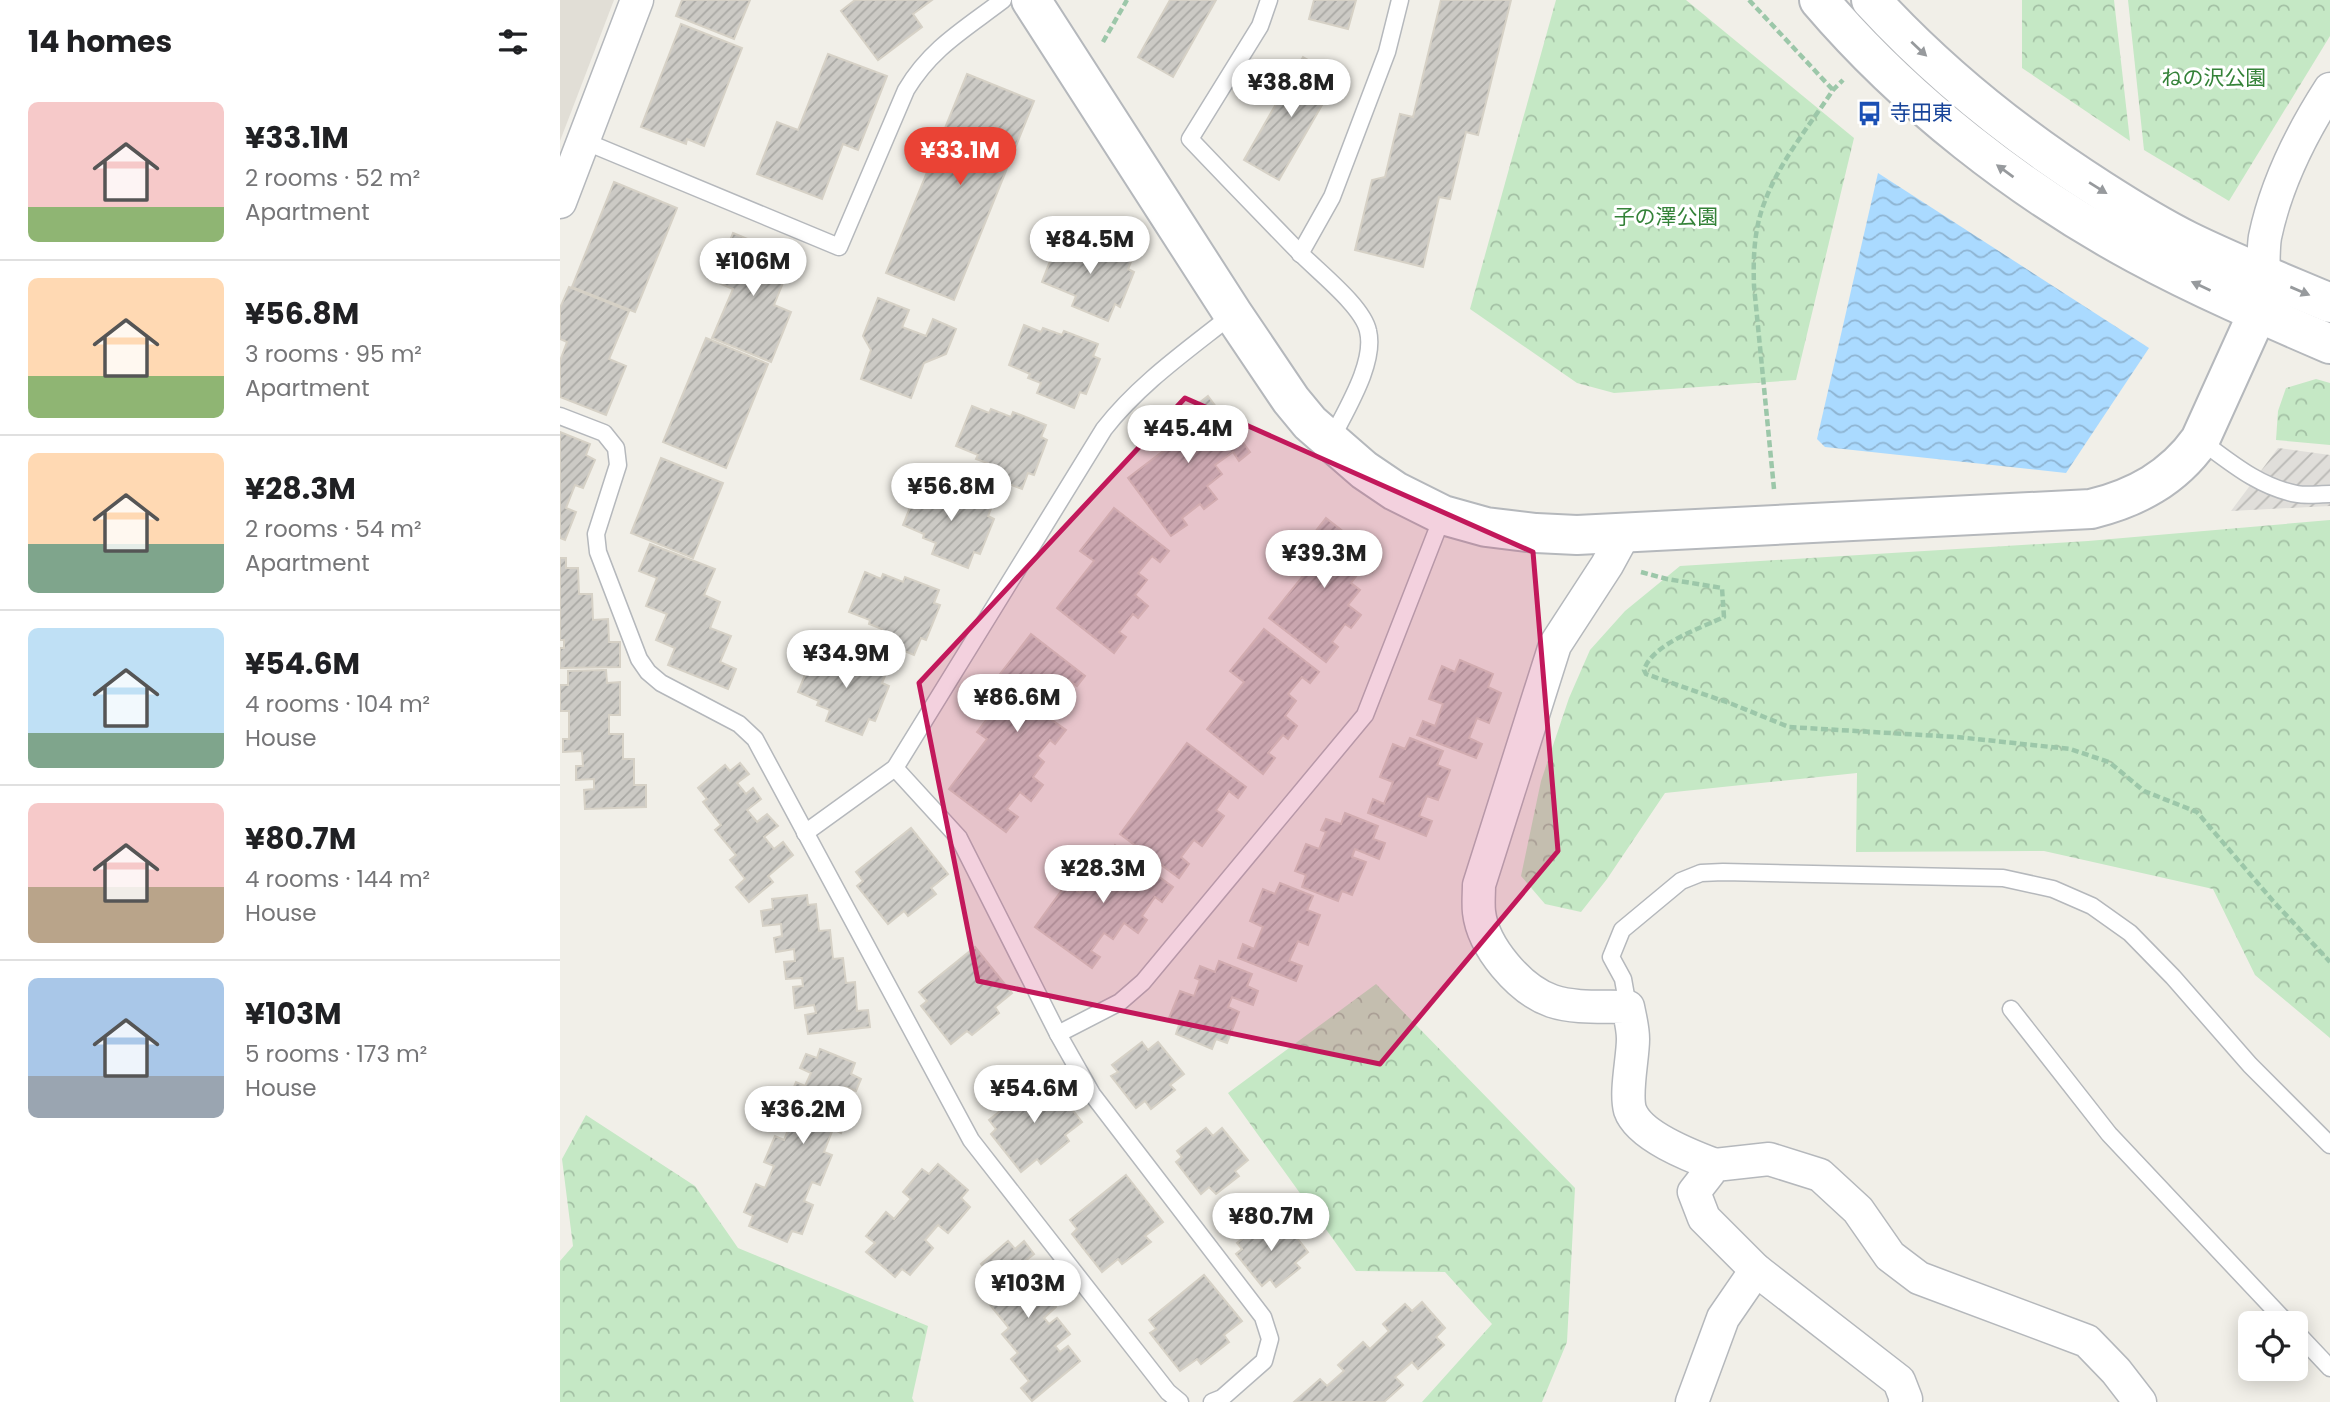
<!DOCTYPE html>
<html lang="en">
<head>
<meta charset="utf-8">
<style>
	:root { --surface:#fff; --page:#f2f2f2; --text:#202124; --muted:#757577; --line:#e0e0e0; --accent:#ea4335 }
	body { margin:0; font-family:Poppins,"Noto Sans JP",sans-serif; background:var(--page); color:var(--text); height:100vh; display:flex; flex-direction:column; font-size:26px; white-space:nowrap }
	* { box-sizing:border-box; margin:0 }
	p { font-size:23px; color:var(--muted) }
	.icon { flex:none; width:38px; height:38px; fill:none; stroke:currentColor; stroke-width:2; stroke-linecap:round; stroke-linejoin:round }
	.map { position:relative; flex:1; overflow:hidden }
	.panel { display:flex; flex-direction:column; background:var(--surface); width:560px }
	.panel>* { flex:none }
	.tools { position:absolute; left:1678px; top:1311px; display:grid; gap:14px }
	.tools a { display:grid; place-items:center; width:70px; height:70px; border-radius:10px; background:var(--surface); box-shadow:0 4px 18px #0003; font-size:35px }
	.price { position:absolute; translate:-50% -60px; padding:0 16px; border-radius:24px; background:#fff; color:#222; font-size:23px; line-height:46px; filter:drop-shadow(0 2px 4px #0008) }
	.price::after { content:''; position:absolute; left:50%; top:42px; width:21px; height:16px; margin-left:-10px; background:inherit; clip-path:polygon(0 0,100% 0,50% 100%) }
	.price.current { background:var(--accent); color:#fff }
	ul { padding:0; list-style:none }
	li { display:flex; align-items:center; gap:21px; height:175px; padding:0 28px }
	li+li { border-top:2px solid var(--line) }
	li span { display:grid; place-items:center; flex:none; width:196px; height:140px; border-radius:10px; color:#555 }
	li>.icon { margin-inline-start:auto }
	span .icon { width:84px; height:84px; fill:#fffc; stroke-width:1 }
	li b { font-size:30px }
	h2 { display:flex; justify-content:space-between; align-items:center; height:84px; padding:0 28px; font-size:30px }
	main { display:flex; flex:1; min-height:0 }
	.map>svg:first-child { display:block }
</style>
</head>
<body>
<main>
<section class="panel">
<h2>14 homes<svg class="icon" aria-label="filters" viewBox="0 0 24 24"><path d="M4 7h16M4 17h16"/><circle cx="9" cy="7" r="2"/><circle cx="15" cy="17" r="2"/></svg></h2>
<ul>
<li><span style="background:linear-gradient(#f6c9c9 75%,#8fb573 0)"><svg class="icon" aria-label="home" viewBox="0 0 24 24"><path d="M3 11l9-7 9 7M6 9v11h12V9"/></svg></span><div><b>¥33.1M</b><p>2 rooms · 52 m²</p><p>Apartment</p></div></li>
<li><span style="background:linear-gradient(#ffd9b3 70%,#8fb573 0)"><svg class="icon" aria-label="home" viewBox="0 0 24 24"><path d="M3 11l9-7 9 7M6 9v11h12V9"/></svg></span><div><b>¥56.8M</b><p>3 rooms · 95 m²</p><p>Apartment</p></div></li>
<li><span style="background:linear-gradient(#ffd9b3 65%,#7fa58c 0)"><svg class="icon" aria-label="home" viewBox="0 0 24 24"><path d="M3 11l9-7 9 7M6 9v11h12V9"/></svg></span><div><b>¥28.3M</b><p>2 rooms · 54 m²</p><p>Apartment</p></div></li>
<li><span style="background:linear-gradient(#bfe0f5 75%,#7fa58c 0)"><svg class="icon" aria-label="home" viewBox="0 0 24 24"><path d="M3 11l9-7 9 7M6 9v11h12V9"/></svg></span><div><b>¥54.6M</b><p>4 rooms · 104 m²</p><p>House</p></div></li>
<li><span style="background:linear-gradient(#f6c9c9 60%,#b9a48a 0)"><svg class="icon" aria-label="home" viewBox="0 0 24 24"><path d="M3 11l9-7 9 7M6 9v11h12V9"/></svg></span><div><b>¥80.7M</b><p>4 rooms · 144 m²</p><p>House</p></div></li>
<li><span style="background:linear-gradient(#a9c7e8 70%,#9aa5b1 0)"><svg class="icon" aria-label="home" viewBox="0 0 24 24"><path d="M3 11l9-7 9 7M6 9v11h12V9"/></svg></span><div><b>¥103M</b><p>5 rooms · 173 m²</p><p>House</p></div></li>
</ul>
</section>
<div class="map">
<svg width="1770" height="1402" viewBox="0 0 1770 1402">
	<defs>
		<pattern id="industrial-furrows" width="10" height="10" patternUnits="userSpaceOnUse" patternTransform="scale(1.75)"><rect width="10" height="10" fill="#e0deda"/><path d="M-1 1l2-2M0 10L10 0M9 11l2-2" fill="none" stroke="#b9b8b5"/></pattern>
		<pattern id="forest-crowns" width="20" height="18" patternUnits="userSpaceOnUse" patternTransform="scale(1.75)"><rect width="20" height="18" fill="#c5e8c5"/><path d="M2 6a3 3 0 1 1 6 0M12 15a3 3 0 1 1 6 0" fill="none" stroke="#a3c0a4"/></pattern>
		<pattern id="water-waves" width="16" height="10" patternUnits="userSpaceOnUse" patternTransform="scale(1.75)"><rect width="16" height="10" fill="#aadaff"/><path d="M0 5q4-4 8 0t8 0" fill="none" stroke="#8eb4d2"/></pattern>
		<pattern id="building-hatch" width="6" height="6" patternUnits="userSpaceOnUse" patternTransform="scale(1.75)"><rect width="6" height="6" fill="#cccac5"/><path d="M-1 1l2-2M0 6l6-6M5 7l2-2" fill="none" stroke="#a9a8a4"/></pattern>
	</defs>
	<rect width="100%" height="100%" fill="#f1efe8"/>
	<path fill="url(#industrial-furrows)" d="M1718 448 1770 455V506L1671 511Z"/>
	<path fill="#e1ded6" d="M0 0H54L0 141Z"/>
	<g fill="url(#forest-crowns)">
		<path d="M996 0H1126L1294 138 1236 380 1054 393 1017 383 910 309Z"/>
		<path d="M1462 0H1554L1570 141 1462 68Z"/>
		<path d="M1568 0H1770V36L1669 201 1584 150Z"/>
		<path d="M1756 379 1770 383V445L1716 440 1718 411 1726 388Z"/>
		<path d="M1770 520V1038L1695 975 1653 889 1484 851 1296 852 1297 773 1105 793 1047 879 1021 912 985 904 961 876 981 781 1009 698 1030 650 1065 611 1120 566 1528 541Z"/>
		<path d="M816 984 1015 1188 1007 1342 982 1402H862L932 1324 885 1272 796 1271 668 1093Z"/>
		<path d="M26 1115 135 1186 178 1248 368 1326 352 1398 354 1402H0V1261L13 1246 2 1159Z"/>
	</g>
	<path fill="url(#water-waves)" d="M1318 173 1589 348 1506 473 1265 447 1257 439Z"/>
	<g fill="url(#building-hatch)" stroke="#d6d1c6" stroke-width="2">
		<path d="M122 0H190L174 39 116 16Z"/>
		<path d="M295 0H372L353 14 362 27 318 60 281 11Z"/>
		<path d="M610 0H656L613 77 578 57Z"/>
		<path d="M754 0H796L788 29 749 19Z"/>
		<path d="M881 0H951L918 135 906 132 890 199 879 197 863 267 795 250 812 180 825 177 840 114 853 117Z"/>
		<path d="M121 24 182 48 144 146 127 139 126 144 81 127Z"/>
		<path d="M268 54 327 76 298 150 283 144 262 199 197 174 217 122 238 130Z"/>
		<path d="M743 57 778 77 719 180 684 160Z"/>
		<path d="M407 74 474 101 394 300 326 273Z"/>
		<path d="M54 182 117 208 75 312 12 287Z"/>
		<path d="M173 233 233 258 214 305 231 312 211 362 152 338 173 289 154 281Z"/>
		<path d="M499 238 516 245 517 240 537 248 539 243 573 257 568 269 574 272 560 307 555 304 548 321 512 306 516 296 482 282Z"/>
		<path d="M9 287 69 311 49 359 66 366 46 415 0 397V361L7 342 0 339V308Z"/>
		<path d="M318 298 349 310 342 327 366 336 373 319 396 329 386 354 364 363 351 398 301 379 311 350 303 336Z"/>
		<path d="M464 325 481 332 483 328 502 335 504 331 538 344 533 356 540 359 526 394 520 392 514 408 477 393 481 383 468 378 470 374 449 365Z"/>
		<path d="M146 338 208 364 166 468 103 442Z"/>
		<path d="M648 396 690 452 679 461 673 452 655 465 662 474 647 486 657 499 644 509 640 504 622 518 627 525 611 536 568 478 615 442 606 429Z"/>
		<path d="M412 406 429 413 431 409 451 417 453 412 486 425 481 437 487 440 474 475 468 473 462 489 425 475 430 464 416 459 418 455 396 446Z"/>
		<path d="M0 432 30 444 26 455 35 460 23 488 15 485 6 508 16 512 5 540 0 538Z"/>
		<path d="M101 458 163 483 133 558 71 533Z"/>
		<path d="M359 485 375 492 377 488 397 495 399 491 433 504 428 516 434 519 420 554 414 552 408 568 372 554 376 543 363 538 364 534 343 525Z"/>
		<path d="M554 508 609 551 600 562 592 556 578 573 587 580 575 595 588 606 578 618 573 614 559 632 566 637 554 653 497 608 534 561 520 551Z"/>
		<path d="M766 518 821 561 812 572 804 566 791 583 800 590 788 605 801 615 791 628 785 624 772 642 778 647 766 662 709 618 747 571 733 560Z"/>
		<path d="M90 544 155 569 144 595 160 602 150 628 171 636 160 662 176 669 168 689 108 665 115 648 96 640 107 614 86 606 97 578 79 571Z"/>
		<path d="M0 558H6V568H18L19 594H32L33 620 48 619 49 642H60V667L0 668V648H4V640H0Z"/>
		<path d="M305 572 321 579 323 574 343 582 345 577 379 590 374 603 380 605 366 640 361 638 354 655 318 640 322 629 309 624 310 620 289 612Z"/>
		<path d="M704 629 759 672 750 683 742 677 728 694 736 701 725 716 737 726 728 739 723 735 708 753 715 758 703 774 647 729 684 682 670 671Z"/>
		<path d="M471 634 525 676 517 686 509 680 495 698 504 705 492 720 506 730 495 744 490 740 477 756 484 762 473 777 483 785 471 801 460 792 447 809 458 817 446 832 389 789 427 739 417 732 453 685 440 674Z"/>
		<path d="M254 653 270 659 272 655 291 662 293 657 327 671 322 683 329 686 315 721 309 719 302 735 266 721 270 710 257 705 259 701 238 692Z"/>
		<path d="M900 660 933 674 928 687 941 693 929 723 917 718 909 738 922 744 916 758 857 735 863 721 875 726 883 704 869 699 882 666 895 672Z"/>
		<path d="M46 670 47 683 60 682V715H49V734H63V759H74V785H86V807L25 809 24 790 34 789V779L16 780V766H23L22 751 3 752V739H9V711H0V685H8V671Z"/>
		<path d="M850 738 883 751 877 765 890 770 878 800 867 796 859 816 872 821 866 836 808 813 813 799 824 804 833 782 820 777 833 744 845 749Z"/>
		<path d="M627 743 686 787 678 798 669 791 656 810 664 816 642 846 634 840 621 857 629 864 619 878 560 834Z"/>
		<path d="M180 763 189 774 177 783 186 794 193 788 201 799 187 810 197 822 207 814 218 826 204 837 214 849 223 842 233 855 208 876 213 882 189 902 176 887 185 879 170 860 176 855 155 830 161 825 143 802 147 799 138 788 165 765 170 771Z"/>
		<path d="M785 813 818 826 813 839 825 843 819 859 795 849 792 857 806 862 792 895 782 891 778 901 742 887 746 875 735 871 746 844 759 849 766 832 761 830 766 819 781 824Z"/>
		<path d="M351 828 388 874 371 888 376 894 348 916 344 911 328 924 297 886 303 881 296 872Z"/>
		<path d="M555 845 613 887 602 902 595 897 582 916 587 920 578 933 564 923 553 939 544 933 531 951 540 957 532 968 475 927 507 883 520 893Z"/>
		<path d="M720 883 753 896 747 910 760 915 748 945 738 941 729 961 742 966 736 981 678 958 683 944 694 949 703 927 690 921 703 889 715 894Z"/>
		<path d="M247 895 248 905 256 904 259 931 270 930 273 959 283 958 286 983 295 982 297 1011 308 1010 310 1027 248 1034 245 1015 256 1013 254 1005 235 1008 233 987 243 986 242 978 226 979 224 962 235 961 234 949 216 952 214 938 222 936 221 924 203 926 201 911 213 909 212 899Z"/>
		<path d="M415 947 452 993 435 1007 439 1013 412 1035 407 1031 391 1044 361 1006 367 1001 359 992Z"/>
		<path d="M659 961 692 974 687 986 698 991 693 1005 672 997 668 1007 679 1012 667 1043 656 1039 652 1049 616 1034 620 1022 609 1018 620 991 634 996 640 980 635 978 640 966 655 972Z"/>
		<path d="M582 1042 588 1050 598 1042 624 1074 610 1085 615 1090 591 1109 585 1101 576 1108 551 1076 558 1072 552 1065Z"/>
		<path d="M260 1049 295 1063 291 1074 301 1079 296 1091 285 1087 281 1098 293 1103 281 1133 273 1129 264 1152 272 1155 260 1185 252 1182 244 1201 253 1205 242 1234 232 1231 227 1242 189 1226 193 1216 184 1212 196 1184 205 1188 214 1166 204 1162 215 1136 224 1140 235 1112 225 1108 236 1082 245 1086 251 1073 240 1068 246 1054 257 1058Z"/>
		<path d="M485 1075 522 1122 505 1135 509 1141 481 1164 477 1159 461 1172 431 1134 436 1129 429 1120Z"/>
		<path d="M646 1128 653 1136 662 1128 688 1160 675 1171 679 1176 656 1194 649 1187 641 1194 616 1162 622 1157 617 1151Z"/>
		<path d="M378 1164 408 1190 401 1198 410 1207 388 1233 378 1225 365 1240 373 1248 350 1275 342 1269 335 1277 306 1252 315 1243 306 1236 326 1212 334 1219 351 1199 343 1192 362 1169 369 1174Z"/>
		<path d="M566 1175 603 1222 585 1236 591 1242 562 1264 558 1259 542 1272 512 1234 517 1229 510 1220Z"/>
		<path d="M707 1220 713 1228 723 1220 748 1252 735 1263 740 1268 716 1287 710 1279 702 1286 676 1254 682 1249 677 1243Z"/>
		<path d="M448 1241 455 1249 464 1241 474 1254 460 1265 468 1275 474 1270 483 1280 469 1293 477 1302 485 1294 496 1307 484 1318 489 1324 497 1318 510 1334 495 1346 500 1352 508 1346 520 1361 472 1401 461 1388 469 1381 451 1359 458 1353 442 1334 449 1328 430 1305 439 1298 422 1277 427 1272 421 1264Z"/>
		<path d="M644 1275 682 1321 664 1335 669 1342 641 1364 637 1359 620 1371 590 1333 596 1329 589 1320Z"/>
		<path d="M862 1302 885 1328 876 1337 884 1345 858 1369 852 1362 835 1377 843 1385 824 1402H734L760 1379 767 1386 784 1371 778 1365 803 1342 810 1349 829 1331 823 1324 845 1304 852 1311Z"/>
	</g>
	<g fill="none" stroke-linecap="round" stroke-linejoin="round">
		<defs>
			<g id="service">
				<path d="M709 0 700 26 630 139C666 177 702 214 738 251 756 270 803 306 808 331 816 363 785 411 771 440"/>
				<path d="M24 141 279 247 346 90C371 48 405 29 443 0"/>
				<path d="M740 254 772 197 827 52 840 0"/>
				<path d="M0 416 44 433 56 448 58 465 36 534 38 552 79 659 88 672 101 683 179 724 195 739 411 1140 608 1392 620 1402"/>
				<path d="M1640 440C1670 462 1699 487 1737 494 1747 496 1759 494 1770 494"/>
				<path d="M335 768 399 838 498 1034 532 1094 703 1317 710 1339 704 1361 662 1398 652 1402"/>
				<path d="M245 833 335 768 544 429C580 383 628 350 673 314"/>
				<path d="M1068 1007 1063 979 1051 957 1062 930 1121 881 1141 873 1163 872 1443 878 1493 889 1532 906 1570 933 1613 977 1690 1065 1770 1145"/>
				<path d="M1451 1009 1549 1134 1727 1323"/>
				<path d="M498 1034 560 1002 583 982 805 715 883 515"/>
				<path d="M1736 1332 1770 1368"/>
			</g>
			<g id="minor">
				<path d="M0 202 77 0"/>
				<path d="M1703 275C1704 263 1703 249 1705 237 1716 184 1741 134 1770 89"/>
				<path d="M1065 532 1047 565 995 645 919 885C919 893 918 903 919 912 923 947 960 990 992 1001 1016 1009 1044 1006 1068 1007 1070 1017 1073 1028 1073 1039 1073 1058 1065 1092 1070 1110 1079 1136 1131 1156 1155 1165"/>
				<path d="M1132 1402 1163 1318 1196 1270"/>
				<path d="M1345 1402 1346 1399 1339 1381 1196 1270 1144 1218 1134 1192 1155 1165 1209 1159 1260 1175 1298 1210 1330 1256 1359 1278 1527 1341 1556 1371 1580 1402"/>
			</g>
			<g id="tertiary">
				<path d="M471 0 673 314 731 400 750 423 804 470 835 491 883 515 926 527 976 533 1017 535 1531 509C1576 498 1613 478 1640 440L1698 312 1703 275"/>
				<path d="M1259 0C1346 102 1460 191 1577 254 1640 288 1705 316 1770 344"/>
				<path d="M1311 0C1379 74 1456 136 1541 190 1569 208 1598 226 1628 241 1675 264 1723 283 1770 303"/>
			</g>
		</defs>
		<use href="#service" stroke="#b5b8bc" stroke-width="19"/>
		<use href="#minor" stroke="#b5b8bc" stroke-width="35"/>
		<use href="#tertiary" stroke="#b5b8bc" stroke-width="42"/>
		<g stroke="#9cc7a9" stroke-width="4.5" stroke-dasharray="7 3.5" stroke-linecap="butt">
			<path d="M1189 0 1273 90"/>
			<path d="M543 42 567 0"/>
			<path d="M1214 489 1194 286C1193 258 1194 228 1205 201 1220 161 1250 125 1273 90L1283 80"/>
			<path d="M1081 572 1107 579 1162 588 1164 617C1141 628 1092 644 1084 670L1086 674 1172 704 1229 727 1397 737 1510 749 1549 762 1584 791 1637 812 1713 901 1770 962"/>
		</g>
		<use href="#service" stroke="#fff" stroke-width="16"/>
		<use href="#minor" stroke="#fff" stroke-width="32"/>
		<use href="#tertiary" stroke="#fff" stroke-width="38"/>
	</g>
	<defs><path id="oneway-solid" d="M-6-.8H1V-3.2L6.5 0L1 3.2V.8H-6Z" transform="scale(1.75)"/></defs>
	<g fill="#979a9d">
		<use href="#oneway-solid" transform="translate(1359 49) rotate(43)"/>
		<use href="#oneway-solid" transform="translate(1445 171) rotate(-144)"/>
		<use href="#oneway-solid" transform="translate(1538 188) rotate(32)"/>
		<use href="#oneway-solid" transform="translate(1641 286) rotate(-155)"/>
		<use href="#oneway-solid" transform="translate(1740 291) rotate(23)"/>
	</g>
	<path fill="#c2185b" fill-opacity="0.2" stroke="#c2185b" stroke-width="5" stroke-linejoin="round" d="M625 398 973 552 998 851 820 1064 418 981 359 683Z"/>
	<defs>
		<symbol id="bus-bare" viewBox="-9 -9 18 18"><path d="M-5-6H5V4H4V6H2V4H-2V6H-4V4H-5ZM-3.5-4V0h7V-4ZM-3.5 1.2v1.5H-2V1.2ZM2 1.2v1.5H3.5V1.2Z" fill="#1a4fb4" stroke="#fff" stroke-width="2.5" paint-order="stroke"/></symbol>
	</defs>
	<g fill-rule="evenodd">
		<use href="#bus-bare" x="1292" y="96" width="35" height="35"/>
	</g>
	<g text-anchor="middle" stroke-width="6" stroke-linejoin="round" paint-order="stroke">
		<g font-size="21" fill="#348238" stroke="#fff">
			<text x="1654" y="85">ねの沢公園</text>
			<text x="1106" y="224">子の澤公園</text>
		</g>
		<g font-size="21" fill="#164399" stroke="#fff" text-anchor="start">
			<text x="1330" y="120">寺田東</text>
		</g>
	</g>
</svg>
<div class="tools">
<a><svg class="icon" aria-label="locate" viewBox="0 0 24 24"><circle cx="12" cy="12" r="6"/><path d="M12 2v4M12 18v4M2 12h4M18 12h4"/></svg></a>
</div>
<b class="price" style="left:731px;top:119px">¥38.8M</b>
<b class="price current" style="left:400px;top:187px">¥33.1M</b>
<b class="price" style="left:530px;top:276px">¥84.5M</b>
<b class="price" style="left:193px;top:298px">¥106M</b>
<b class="price" style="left:628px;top:465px">¥45.4M</b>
<b class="price" style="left:391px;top:523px">¥56.8M</b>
<b class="price" style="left:764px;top:590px">¥39.3M</b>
<b class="price" style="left:286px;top:690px">¥34.9M</b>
<b class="price" style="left:457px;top:734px">¥86.6M</b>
<b class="price" style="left:543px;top:905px">¥28.3M</b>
<b class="price" style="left:474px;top:1125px">¥54.6M</b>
<b class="price" style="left:243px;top:1146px">¥36.2M</b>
<b class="price" style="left:711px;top:1253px">¥80.7M</b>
<b class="price" style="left:468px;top:1320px">¥103M</b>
</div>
</main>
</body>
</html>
